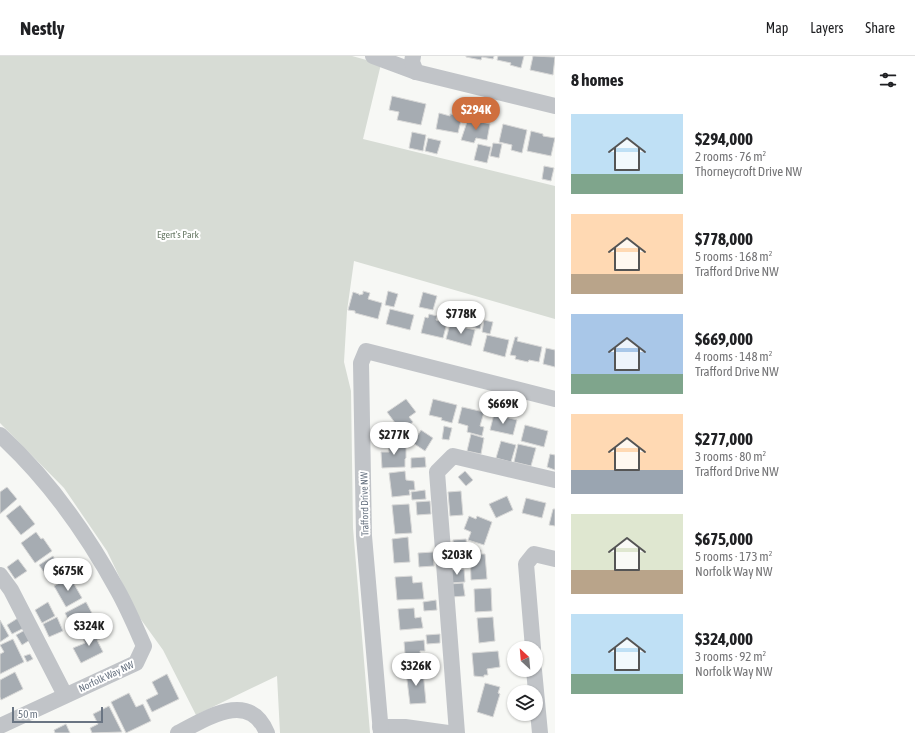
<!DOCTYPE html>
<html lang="en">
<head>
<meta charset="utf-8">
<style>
	:root { --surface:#fff; --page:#f2f2f2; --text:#202124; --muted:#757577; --line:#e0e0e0; --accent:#cf6f3e }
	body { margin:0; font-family:"Asap Condensed",sans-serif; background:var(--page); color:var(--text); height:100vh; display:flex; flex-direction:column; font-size:15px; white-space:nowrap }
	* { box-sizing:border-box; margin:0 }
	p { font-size:13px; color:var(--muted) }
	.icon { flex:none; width:22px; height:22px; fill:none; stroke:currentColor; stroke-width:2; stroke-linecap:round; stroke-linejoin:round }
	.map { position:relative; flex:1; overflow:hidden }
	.details { display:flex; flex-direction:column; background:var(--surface); width:360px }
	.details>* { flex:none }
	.needle { width:26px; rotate:334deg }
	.buttons { position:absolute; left:507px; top:585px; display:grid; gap:8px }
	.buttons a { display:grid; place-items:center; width:36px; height:36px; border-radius:50%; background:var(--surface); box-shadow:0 1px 3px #0004; font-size:20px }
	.scale { position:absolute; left:12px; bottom:10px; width:91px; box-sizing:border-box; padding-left:4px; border:2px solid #6a7583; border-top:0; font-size:11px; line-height:14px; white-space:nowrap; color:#6a7583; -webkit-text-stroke:3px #fff; paint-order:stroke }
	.price { position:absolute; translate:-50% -34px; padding:0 9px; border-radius:14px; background:#fff; color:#222; font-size:13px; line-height:26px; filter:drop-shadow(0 1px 2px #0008) }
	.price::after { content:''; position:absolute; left:50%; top:24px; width:12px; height:9px; margin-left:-6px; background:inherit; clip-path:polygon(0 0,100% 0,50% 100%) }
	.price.on { background:var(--accent); color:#fff }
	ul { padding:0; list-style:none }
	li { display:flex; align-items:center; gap:12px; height:100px; padding:0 16px }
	li span { display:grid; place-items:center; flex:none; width:112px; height:80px; border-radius:0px; color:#555 }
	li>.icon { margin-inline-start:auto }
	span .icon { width:48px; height:48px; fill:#fffc; stroke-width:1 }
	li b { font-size:17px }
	h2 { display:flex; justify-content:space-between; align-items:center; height:48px; padding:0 16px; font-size:17px }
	header { display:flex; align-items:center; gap:24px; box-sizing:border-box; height:56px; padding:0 20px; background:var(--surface); border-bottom:1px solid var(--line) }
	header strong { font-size:19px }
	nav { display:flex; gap:22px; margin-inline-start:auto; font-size:14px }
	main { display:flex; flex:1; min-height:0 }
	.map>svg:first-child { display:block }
</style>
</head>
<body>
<header>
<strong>Nestly</strong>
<nav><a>Map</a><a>Layers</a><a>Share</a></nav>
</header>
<main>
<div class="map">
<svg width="555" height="677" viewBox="0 0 555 677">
	<rect width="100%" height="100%" fill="#f7f8f5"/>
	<path fill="#d7dcd5" d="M0 0H352L381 8 363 83 555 130V263L354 205 347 255 344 306 351 335 353 472 370 677H280L277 620 196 659 163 594 137 558 107 495 64 432 0 367Z"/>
	<g fill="#a6acb2" stroke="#d9d9d8">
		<path d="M466 0H494L493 3 482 1 481 4 466 1Z"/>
		<path d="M498 0H524L521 12 510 9 511 7 497 4Z"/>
		<path d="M533 0 555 1 553 19 530 14Z"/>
		<path d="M392 40 426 48 421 69 397 64 399 56 389 54Z"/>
		<path d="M439 57 450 60V58L462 60 458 77 436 73Z"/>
		<path d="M468 63 490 68 487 84 476 82 474 87 461 84Z"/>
		<path d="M503 68 527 74 522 97 511 94 512 89 499 86Z"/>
		<path d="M531 75 543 78V80L555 82 551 100 527 95Z"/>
		<path d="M412 76 426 79 423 95 409 92Z"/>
		<path d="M428 82 441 85 437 98 425 95Z"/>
		<path d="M493 87 502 88 499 102 490 100Z"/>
		<path d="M478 88 491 91 487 107 474 104Z"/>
		<path d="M544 110 554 112 551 125 542 123Z"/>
		<path d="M363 235 370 237 368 243 382 247 378 263 355 257V255L348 254 353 236 359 238V239L363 238Z"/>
		<path d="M388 235 398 238 394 251 385 249Z"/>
		<path d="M423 236 437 240 433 254 419 251Z"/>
		<path d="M390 253 414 259 410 274 386 268Z"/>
		<path d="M472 256 483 259 480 273 469 270Z"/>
		<path d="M429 258 437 260 436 264 447 267 443 282 421 277 425 261 428 262Z"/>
		<path d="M484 264 493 266 490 278 482 276Z"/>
		<path d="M450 268 475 274 471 290 446 283Z"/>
		<path d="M487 279 509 284 505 301 483 295Z"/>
		<path d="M515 281H518L517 285 542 291 539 306 529 304 528 306 515 303 516 300 510 299Z"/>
		<path d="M546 292 555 294V311L543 308Z"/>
		<path d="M406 343 416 356 409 361 413 366 401 375 387 356Z"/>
		<path d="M433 343 457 349 452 367 441 364 442 362 429 359Z"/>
		<path d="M462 351 484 356 480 370 484 371 482 380 467 376 468 370 458 367Z"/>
		<path d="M494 358 517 364 513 379 490 374Z"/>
		<path d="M525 369 548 375 544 391 521 385Z"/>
		<path d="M444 370 452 372 449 384 442 383Z"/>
		<path d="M421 374 433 382 425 395 413 387Z"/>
		<path d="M471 378 484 382 481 398 467 395Z"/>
		<path d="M501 385 516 389 511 406 496 402Z"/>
		<path d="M388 387H404V390H406V402L405 403V411L382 412 381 396H389Z"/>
		<path d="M518 388 536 392 531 410 514 406Z"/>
		<path d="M550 398 555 399V414L547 411Z"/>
		<path d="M425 401 426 411 411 412V402Z"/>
		<path d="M405 415 406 424 414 425 415 434H409L410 439 392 441 389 417Z"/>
		<path d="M465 415 473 424 466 430 458 421Z"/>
		<path d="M7 431 17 443 0 458V436Z"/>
		<path d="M425 434 426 443 412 444 411 436Z"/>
		<path d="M461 435 463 459 450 460 448 436Z"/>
		<path d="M507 440 513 454 496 462 489 448Z"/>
		<path d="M526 442 546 447 542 462 522 457Z"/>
		<path d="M430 445 431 458 417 459 416 446Z"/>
		<path d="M409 448 412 477 395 478 392 449Z"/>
		<path d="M20 449 35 468 21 479 6 460Z"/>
		<path d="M553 453H555V470L549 469Z"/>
		<path d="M469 460 476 463 477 460 492 466 484 489 468 484 471 476 464 473Z"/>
		<path d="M36 476 41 483 43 482 52 495 35 507 21 487Z"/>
		<path d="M408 481 410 506 394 507 392 483Z"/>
		<path d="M466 483 467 492 454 493 453 484Z"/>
		<path d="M481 494V498H485L487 523 471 524 470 495Z"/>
		<path d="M433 496 434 510 419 511 418 497Z"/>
		<path d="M53 500 63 517 50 525 39 509Z"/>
		<path d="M18 503 27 515 15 523 7 511Z"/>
		<path d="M464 513 465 526 450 527 449 514Z"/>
		<path d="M412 520 413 527 422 526 424 543 397 544 395 521Z"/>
		<path d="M70 521 82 542 66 551 54 530Z"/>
		<path d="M463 527 465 540 451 541 450 528Z"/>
		<path d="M491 532 492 555 475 556 474 533Z"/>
		<path d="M436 544 437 554 424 555 423 546Z"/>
		<path d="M48 546 55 560 42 567 35 554Z"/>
		<path d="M86 546 94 561 92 562 96 570 79 578 73 566 70 567 65 557Z"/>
		<path d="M414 552 415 562 421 561 423 572 400 574 398 553Z"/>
		<path d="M57 561 63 575 49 581 43 568Z"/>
		<path d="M493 561 495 585 479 587 477 562Z"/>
		<path d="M18 562 24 572 12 578 7 569Z"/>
		<path d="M0 564 9 580 0 586Z"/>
		<path d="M25 574 30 584 22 589 16 579Z"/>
		<path d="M95 574 100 583 97 584 103 596 81 607 73 592 85 587 82 580Z"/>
		<path d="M440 578V587L427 588 426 579Z"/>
		<path d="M13 583 24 606 0 618V598L4 596 0 589Z"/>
		<path d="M424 584 425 595H420L422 609 406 610 404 586Z"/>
		<path d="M498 595 500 611 487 613 488 619H484V621L474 620 472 597Z"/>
		<path d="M30 598 33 603 27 606 24 600Z"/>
		<path d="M423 615 426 647 410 648 406 616Z"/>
		<path d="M15 616 23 633 1 644 0 641V624Z"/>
		<path d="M167 618 179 643 152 656 146 644 158 638 152 626Z"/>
		<path d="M485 627 500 631 498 637 500 638 493 661 477 656Z"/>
		<path d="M129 637 136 651 143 648 151 665 126 677 111 646Z"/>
		<path d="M109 650 122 676 92 677 90 672 98 668 93 658Z"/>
		<path d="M66 668 70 677H55L54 674Z"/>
	</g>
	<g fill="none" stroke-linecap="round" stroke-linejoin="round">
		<g stroke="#c1c4c8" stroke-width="16">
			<path d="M373 0 416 16"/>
			<path d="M413 0 412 6 416 16 555 50"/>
			<path d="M0 379C48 423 87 478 118 535 128 553 136 572 144 590L136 607 0 670"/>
			<path d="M0 519 11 534 65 639"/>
			<path d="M533 592 526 508 534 498 555 503"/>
			<path d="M534 614 540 677"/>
			<path d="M380 671H405L448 677"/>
			<path d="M178 677C206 663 249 633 267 677"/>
			<path d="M381 677 364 480 361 307 366 295 555 343"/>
			<path d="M457 677 437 416 453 400 555 424"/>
		</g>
	</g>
	<g text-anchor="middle" stroke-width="4" stroke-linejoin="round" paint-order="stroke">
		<g font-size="10" fill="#6a7b68" stroke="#fff">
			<text x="178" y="182">Egert's Park</text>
		</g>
		<g font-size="10" fill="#6a7583" stroke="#fff">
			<text transform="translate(364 448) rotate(-91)" y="4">Trafford Drive NW</text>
			<text transform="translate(106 620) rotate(-25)" y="4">Norfolk Way NW</text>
		</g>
	</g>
</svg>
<div class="buttons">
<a><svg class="needle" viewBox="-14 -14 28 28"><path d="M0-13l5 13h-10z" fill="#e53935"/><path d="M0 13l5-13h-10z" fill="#757577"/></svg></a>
<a><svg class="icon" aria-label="layers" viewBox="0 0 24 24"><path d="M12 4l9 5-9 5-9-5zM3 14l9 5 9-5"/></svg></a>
</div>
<div class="scale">50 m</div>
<b class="price on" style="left:476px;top:75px">$294K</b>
<b class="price" style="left:461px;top:279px">$778K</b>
<b class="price" style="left:503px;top:369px">$669K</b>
<b class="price" style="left:394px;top:400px">$277K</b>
<b class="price" style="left:457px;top:520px">$203K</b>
<b class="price" style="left:68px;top:536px">$675K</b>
<b class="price" style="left:89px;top:591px">$324K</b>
<b class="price" style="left:416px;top:631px">$326K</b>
</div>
<section class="details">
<h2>8 homes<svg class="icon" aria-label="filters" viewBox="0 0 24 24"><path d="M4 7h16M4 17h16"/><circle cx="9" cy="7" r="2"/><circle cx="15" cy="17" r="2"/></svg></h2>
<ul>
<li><span style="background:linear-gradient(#bfe0f5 75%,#7fa58c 0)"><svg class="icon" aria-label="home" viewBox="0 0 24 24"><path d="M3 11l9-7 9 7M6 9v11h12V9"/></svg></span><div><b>$294,000</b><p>2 rooms · 76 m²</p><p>Thorneycroft Drive NW</p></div></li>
<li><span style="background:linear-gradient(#ffd9b3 75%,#b9a48a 0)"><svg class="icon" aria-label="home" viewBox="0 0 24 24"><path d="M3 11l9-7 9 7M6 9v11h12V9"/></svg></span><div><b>$778,000</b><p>5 rooms · 168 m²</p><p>Trafford Drive NW</p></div></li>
<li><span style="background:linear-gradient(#a9c7e8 75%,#7fa58c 0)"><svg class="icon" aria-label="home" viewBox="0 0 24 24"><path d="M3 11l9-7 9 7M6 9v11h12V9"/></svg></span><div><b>$669,000</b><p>4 rooms · 148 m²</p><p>Trafford Drive NW</p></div></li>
<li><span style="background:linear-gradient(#ffd9b3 70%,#9aa5b1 0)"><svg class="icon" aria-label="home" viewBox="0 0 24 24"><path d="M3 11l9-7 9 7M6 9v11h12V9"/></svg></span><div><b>$277,000</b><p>3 rooms · 80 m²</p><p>Trafford Drive NW</p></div></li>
<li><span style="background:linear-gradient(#dfe7d0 70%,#b9a48a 0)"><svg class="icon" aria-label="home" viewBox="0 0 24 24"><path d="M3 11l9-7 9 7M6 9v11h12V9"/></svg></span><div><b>$675,000</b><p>5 rooms · 173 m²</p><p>Norfolk Way NW</p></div></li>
<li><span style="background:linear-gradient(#bfe0f5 75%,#7fa58c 0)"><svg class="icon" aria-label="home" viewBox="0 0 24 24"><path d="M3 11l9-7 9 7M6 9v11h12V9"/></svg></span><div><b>$324,000</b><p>3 rooms · 92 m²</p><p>Norfolk Way NW</p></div></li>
</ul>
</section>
</main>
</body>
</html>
